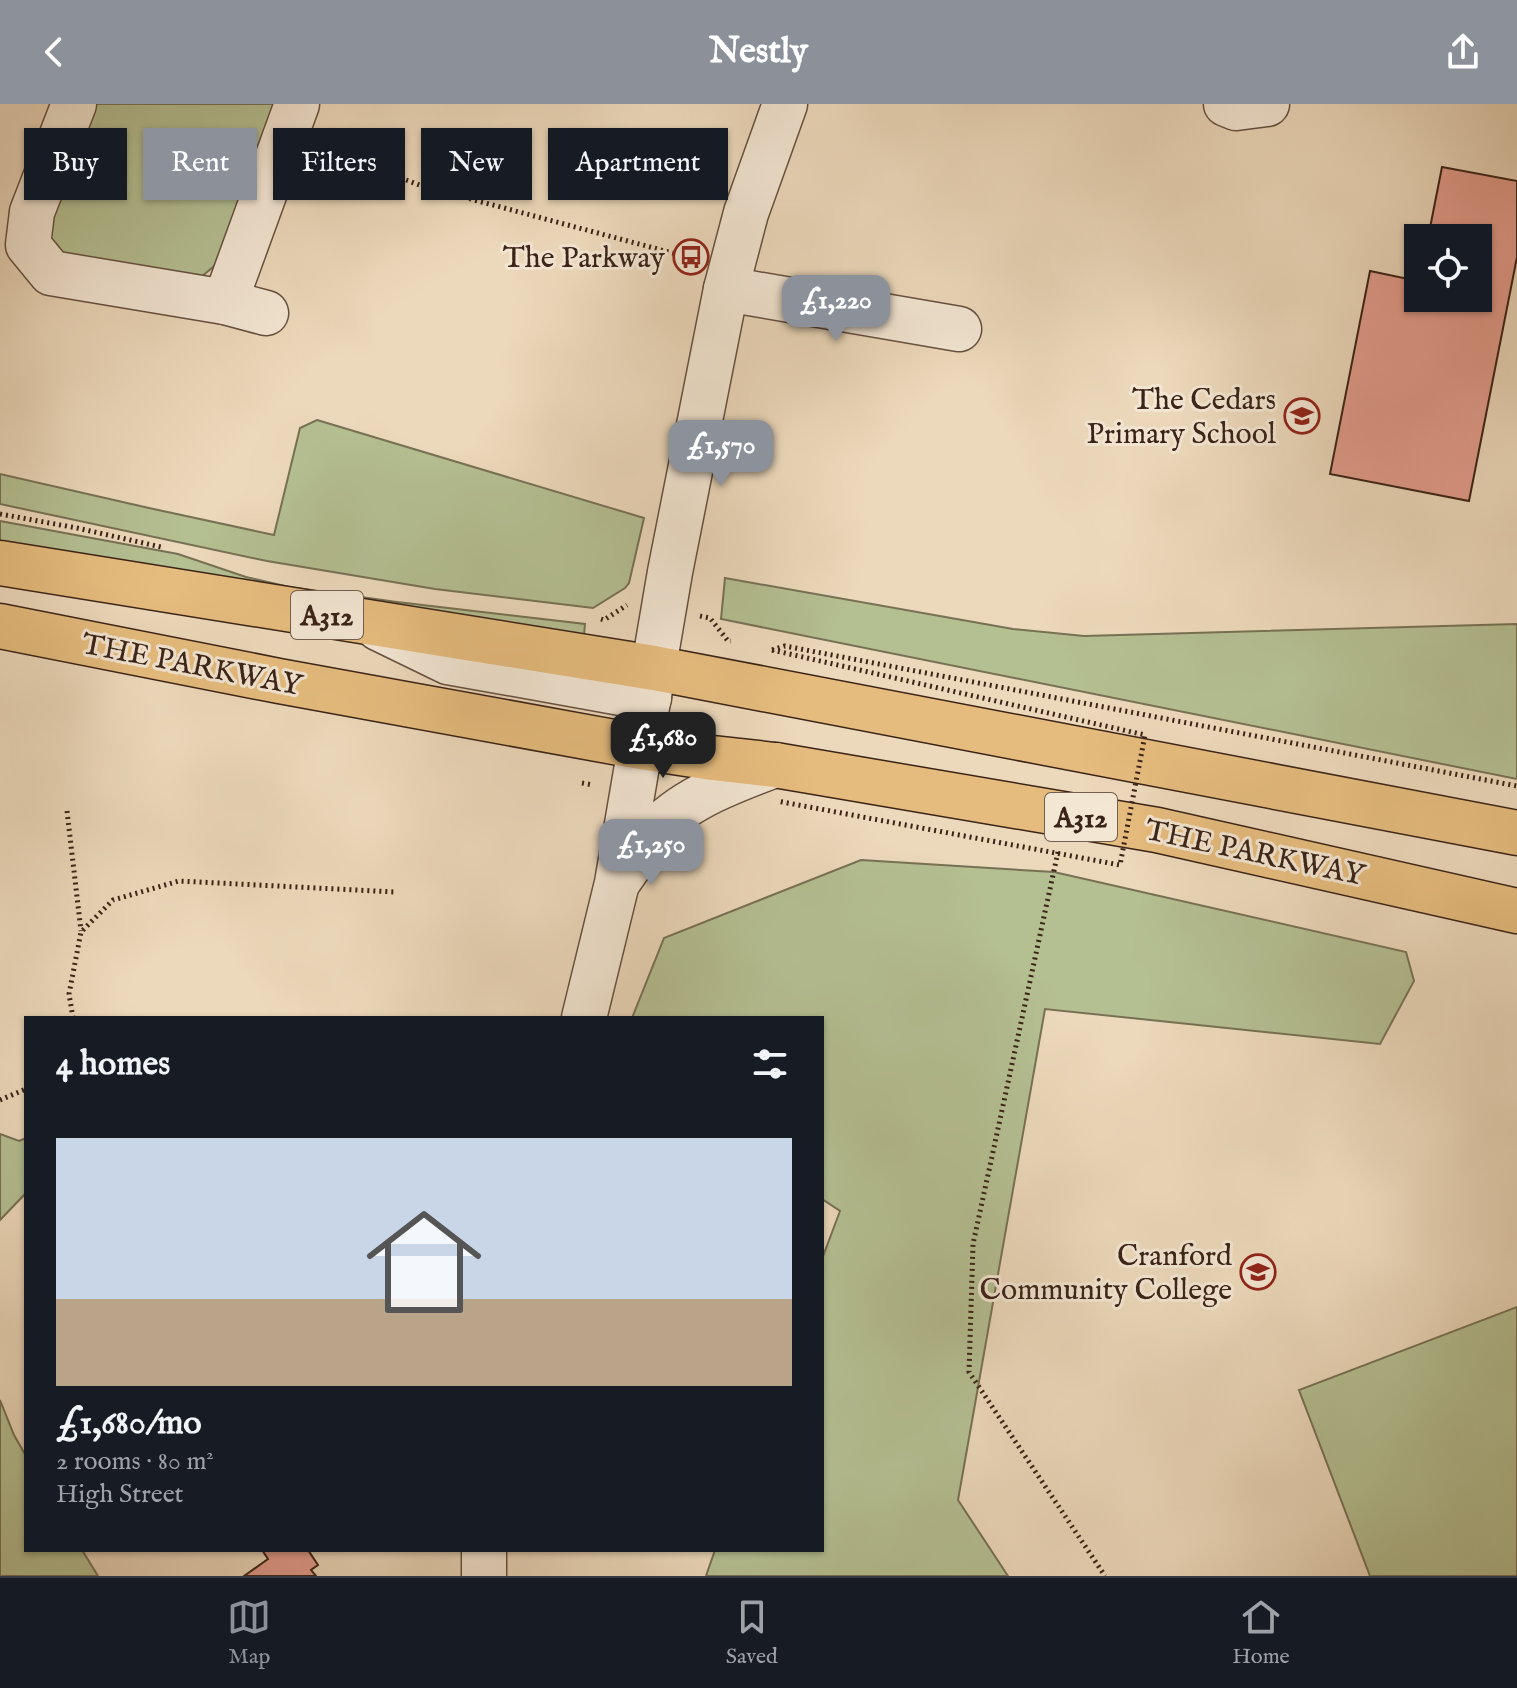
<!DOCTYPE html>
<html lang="en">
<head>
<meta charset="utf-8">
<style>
	:root { --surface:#171b24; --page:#20242c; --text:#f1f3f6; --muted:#9ea1a6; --line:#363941; --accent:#8c9099 }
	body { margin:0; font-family:"IM FELL English",serif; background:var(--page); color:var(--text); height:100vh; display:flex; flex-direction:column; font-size:30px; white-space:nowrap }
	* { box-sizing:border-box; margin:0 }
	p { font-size:26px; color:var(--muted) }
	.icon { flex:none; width:44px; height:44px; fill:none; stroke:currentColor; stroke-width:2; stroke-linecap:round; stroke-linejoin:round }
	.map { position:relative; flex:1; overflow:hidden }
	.details { position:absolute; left:24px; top:912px; width:800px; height:536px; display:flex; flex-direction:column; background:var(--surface); border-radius:0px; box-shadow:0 2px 6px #0004 }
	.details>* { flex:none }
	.hud { position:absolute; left:24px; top:24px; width:800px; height:72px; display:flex; gap:16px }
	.controls { position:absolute; left:1404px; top:120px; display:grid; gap:16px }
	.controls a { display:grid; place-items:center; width:88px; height:88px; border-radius:0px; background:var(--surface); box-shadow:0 2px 6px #0004; font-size:40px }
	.price { position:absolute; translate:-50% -68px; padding:0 18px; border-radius:16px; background:var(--accent); color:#fff; font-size:26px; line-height:52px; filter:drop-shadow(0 2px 4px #0008) }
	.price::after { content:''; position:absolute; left:50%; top:48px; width:24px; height:18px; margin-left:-12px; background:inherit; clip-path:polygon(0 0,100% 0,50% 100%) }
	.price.selected { background:#222; color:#fff }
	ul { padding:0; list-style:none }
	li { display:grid; align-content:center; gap:16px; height:424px; padding:0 32px }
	li span { display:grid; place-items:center; height:248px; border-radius:0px; color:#555 }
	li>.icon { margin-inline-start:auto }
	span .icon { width:144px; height:144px; fill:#fffc; stroke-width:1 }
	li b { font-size:34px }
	h2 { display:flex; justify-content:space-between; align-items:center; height:96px; padding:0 32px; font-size:34px }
	.tag { padding:0 28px; border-radius:0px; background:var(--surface); box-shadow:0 2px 6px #0004; font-size:28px; line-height:72px }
	.tag.selected { background:var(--accent); color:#fff }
	header { display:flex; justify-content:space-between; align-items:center; height:104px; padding:0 32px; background:var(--accent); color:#fff; font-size:36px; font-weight:700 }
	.menu { display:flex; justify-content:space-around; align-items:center; height:112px; border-top:2px solid var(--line); background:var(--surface); font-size:22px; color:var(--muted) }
	.menu a { display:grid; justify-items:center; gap:4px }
	.menu .selected { color:var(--accent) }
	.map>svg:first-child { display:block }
</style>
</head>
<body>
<header><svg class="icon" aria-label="back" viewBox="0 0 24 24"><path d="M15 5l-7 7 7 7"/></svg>Nestly<svg class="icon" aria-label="share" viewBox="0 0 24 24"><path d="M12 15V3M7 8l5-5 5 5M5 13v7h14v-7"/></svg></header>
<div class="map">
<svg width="1517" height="1472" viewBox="0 0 1517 1472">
	<rect width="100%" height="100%" fill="#ecd8bb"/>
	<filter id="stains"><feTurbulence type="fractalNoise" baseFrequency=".0025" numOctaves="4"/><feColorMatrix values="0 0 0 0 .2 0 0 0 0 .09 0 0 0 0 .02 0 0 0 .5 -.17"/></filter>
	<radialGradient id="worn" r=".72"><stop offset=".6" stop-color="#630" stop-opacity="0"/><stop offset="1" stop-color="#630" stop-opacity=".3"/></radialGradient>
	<g fill="#b4bf92" stroke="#777154" stroke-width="2">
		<path d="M89 0H283L226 148 213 163 200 174 55 149 46 135Z"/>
		<path d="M317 316 644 414 629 479 625 484 593 504 435 485 267 457 0 400V370L149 404 274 431 300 324Z"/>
		<path d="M0 417 178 450 246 473 289 483 397 498 585 520 584 531 0 450Z"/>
		<path d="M725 474 1013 525 1084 532 1517 520V675L721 515Z"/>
		<path d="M861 756 1054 768 1406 848 1414 877 1380 940 1045 905 958 1396 1008 1472H706L715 1446H822V1155L840 1107 822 1095V914H632L664 834Z"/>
		<path d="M0 1030 19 1037 26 1034V1089L0 1116Z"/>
		<path d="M1517 1203V1472H1370L1299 1286Z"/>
		<path d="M0 1296 14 1331 26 1352V1446H82L98 1472H0Z"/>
	</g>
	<g fill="#e29b8b" stroke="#3a2317" stroke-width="2">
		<path d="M1442 63 1517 77V153L1469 397 1330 370 1370 167 1418 177V194H1478V134H1428Z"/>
		<path d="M262 1446H308L318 1461 311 1466 316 1472H244L268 1455Z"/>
	</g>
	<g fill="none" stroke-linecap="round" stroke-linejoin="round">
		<defs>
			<g id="minor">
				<path d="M74 0 32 108 28 141 51 169 225 198 266 209"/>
				<path d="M1226 0 1236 4 1267 0"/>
				<path d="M726 185 959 225"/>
				<path d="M225 198 297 0"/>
				<path d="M378 524 448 558 649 594"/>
				<path d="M620 775C632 758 644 740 658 724 686 694 737 675 775 661"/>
				<path d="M584 914 617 779 670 468 726 185 746 109 785 0"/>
				<path d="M484 1472V1446"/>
			</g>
			<g id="highway">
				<path d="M0 459 654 564 1517 729"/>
				<path d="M0 522 279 577 641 643 713 654 775 661 1157 726 1517 807"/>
			</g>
		</defs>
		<use href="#minor" stroke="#665040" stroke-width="47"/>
		<use href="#highway" stroke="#3a2317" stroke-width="47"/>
		<g stroke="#3a2317" stroke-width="5" stroke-dasharray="2 4" stroke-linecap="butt">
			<path d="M322 44 422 82 695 155"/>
			<path d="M0 410 77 424 161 443"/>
			<path d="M700 512 710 514 728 537H731"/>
			<path d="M601 515 604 516 627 501"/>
			<path d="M772 546 785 542 1517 682"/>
			<path d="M582 679 593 681"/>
			<path d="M67 707 81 827"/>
			<path d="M1058 748 973 1140 969 1268 1105 1472"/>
			<path d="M73 914 69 890 81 828 113 796 179 777 395 788"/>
			<path d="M0 996 26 985"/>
		</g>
		<use href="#minor" stroke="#f3e6d3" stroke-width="44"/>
		<use href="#highway" stroke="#e6bc7e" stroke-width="44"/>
		<path stroke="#3a2317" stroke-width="5" stroke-dasharray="2 4" stroke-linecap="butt" d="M772 546 1145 631 1120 761 777 697"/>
	</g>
	<defs>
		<symbol id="bus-ring" viewBox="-11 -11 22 22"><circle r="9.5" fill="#f3e6d3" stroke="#8f2418" stroke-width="1.5"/><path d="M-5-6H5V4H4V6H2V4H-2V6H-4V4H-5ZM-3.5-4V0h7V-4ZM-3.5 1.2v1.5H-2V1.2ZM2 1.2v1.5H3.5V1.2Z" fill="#8f2418"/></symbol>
		<symbol id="school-ring" viewBox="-11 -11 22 22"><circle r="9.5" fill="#f3e6d3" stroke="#8f2418" stroke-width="1.5"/><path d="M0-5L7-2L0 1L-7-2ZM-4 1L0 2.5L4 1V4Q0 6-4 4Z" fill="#8f2418"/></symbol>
	</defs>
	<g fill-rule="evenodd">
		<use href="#bus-ring" x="671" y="133" width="40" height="40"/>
		<use href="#school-ring" x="1282" y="292" width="40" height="40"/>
		<use href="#school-ring" x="1238" y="1148" width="40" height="40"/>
	</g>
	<g text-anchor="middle" stroke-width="6" stroke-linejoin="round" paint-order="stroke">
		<g fill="#f3e6d3" stroke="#725e4f" stroke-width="2">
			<rect x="291" y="487" width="72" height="48" rx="6"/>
			<rect x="1045" y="689" width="72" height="48" rx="6"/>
		</g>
		<g font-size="28" font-weight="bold" fill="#3a2317">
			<text x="327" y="521">A312</text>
			<text x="1081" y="723">A312</text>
		</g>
		<g font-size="30" fill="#3a2317" stroke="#f3e6d3" text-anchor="end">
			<text x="665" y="163">The Parkway</text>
			<text x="1276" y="305">The Cedars<tspan x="1276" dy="34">Primary School</tspan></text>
			<text x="1232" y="1161">Cranford<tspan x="1232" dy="34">Community College</tspan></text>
		</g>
		<g font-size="30" fill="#3a2317" stroke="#f3e6d3">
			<text transform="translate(192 560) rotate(11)" y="10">THE PARKWAY</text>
			<text transform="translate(1255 748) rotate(12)" y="10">THE PARKWAY</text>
		</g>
	</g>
	<rect width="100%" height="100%" filter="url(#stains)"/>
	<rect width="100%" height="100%" fill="url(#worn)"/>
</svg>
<div class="controls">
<a><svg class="icon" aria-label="locate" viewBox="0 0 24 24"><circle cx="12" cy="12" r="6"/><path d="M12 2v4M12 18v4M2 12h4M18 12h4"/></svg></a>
</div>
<b class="price" style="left:836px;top:239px">£1,220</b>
<b class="price" style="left:721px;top:384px">£1,570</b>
<b class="price selected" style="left:663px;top:676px">£1,680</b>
<b class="price" style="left:651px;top:783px">£1,250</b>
<div class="hud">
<a class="tag">Buy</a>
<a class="tag selected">Rent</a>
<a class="tag">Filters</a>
<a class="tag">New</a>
<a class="tag">Apartment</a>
</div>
<section class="details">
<h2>4 homes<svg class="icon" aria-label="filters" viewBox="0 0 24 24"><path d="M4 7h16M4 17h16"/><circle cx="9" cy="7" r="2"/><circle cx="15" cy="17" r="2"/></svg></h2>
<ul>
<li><span style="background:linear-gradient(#c9d6e8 65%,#b9a48a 0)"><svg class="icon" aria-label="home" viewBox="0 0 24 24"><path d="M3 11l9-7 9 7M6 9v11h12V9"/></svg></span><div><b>£1,680/mo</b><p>2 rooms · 80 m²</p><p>High Street</p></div></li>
</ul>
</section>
</div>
<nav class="menu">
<a class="selected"><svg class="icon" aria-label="map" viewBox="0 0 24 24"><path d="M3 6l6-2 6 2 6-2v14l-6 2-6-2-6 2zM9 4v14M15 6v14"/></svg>Map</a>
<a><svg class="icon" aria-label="saved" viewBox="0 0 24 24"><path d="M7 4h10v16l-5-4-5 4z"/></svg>Saved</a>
<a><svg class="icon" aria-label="home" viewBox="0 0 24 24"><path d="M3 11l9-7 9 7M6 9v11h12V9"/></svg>Home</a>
</nav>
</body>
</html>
